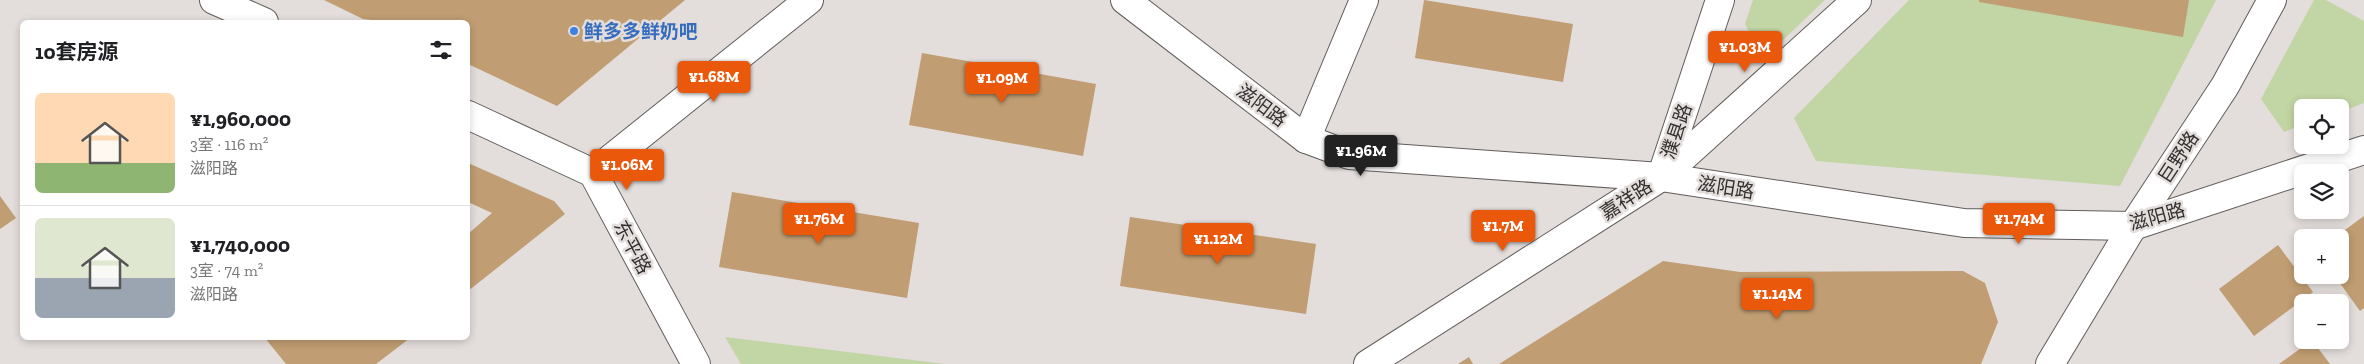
<!DOCTYPE html>
<html lang="zh">
<head>
<meta charset="utf-8">
<style>
	:root { --surface:#fff; --page:#f2f2f2; --text:#202124; --muted:#757577; --line:#e0e0e0; --accent:#ea580c }
	body { margin:0; font-family:"Zilla Slab","Noto Sans SC",serif; background:var(--page); color:var(--text); height:100vh; display:flex; flex-direction:column; font-size:19px; white-space:nowrap }
	* { box-sizing:border-box; margin:0 }
	p { font-size:16px; color:var(--muted) }
	.icon { flex:none; width:28px; height:28px; fill:none; stroke:currentColor; stroke-width:2; stroke-linecap:round; stroke-linejoin:round }
	.map { position:relative; flex:1; overflow:hidden }
	.side { position:absolute; left:20px; top:20px; width:450px; height:320px; display:flex; flex-direction:column; background:var(--surface); border-radius:8px; box-shadow:0 2px 8px #0003 }
	.side>* { flex:none }
	.tools { position:absolute; left:2294px; top:99px; display:grid; gap:10px }
	.tools a { display:grid; place-items:center; width:55px; height:55px; border-radius:8px; background:var(--surface); box-shadow:0 2px 8px #0003; font-size:25px }
	.price { position:absolute; translate:-50% -42px; padding:0 11px; border-radius:5px; background:var(--accent); color:#fff; font-size:16px; line-height:32px; filter:drop-shadow(0 1px 2px #0008) }
	.price::after { content:''; position:absolute; left:50%; top:30px; width:15px; height:11px; margin-left:-8px; background:inherit; clip-path:polygon(0 0,100% 0,50% 100%) }
	.price.active { background:#222; color:#fff }
	ul { padding:0; list-style:none }
	li { display:flex; align-items:center; gap:15px; height:125px; padding:0 15px }
	li+li { border-top:1px solid var(--line) }
	li span { display:grid; place-items:center; flex:none; width:140px; height:100px; border-radius:8px; color:#555 }
	li>.icon { margin-inline-start:auto }
	span .icon { width:60px; height:60px; fill:#fffc; stroke-width:1 }
	li b { font-size:21px }
	h2 { display:flex; justify-content:space-between; align-items:center; height:60px; padding:0 15px; font-size:21px }
	.map>svg:first-child { display:block }
</style>
</head>
<body>
<div class="map">
<svg width="2364" height="364" viewBox="0 0 2364 364">
	<rect width="100%" height="100%" fill="#e3dddb"/>
	<g fill="#c2d5a4">
		<path d="M1753 0H1825L1763 59 1745 24Z"/>
		<path d="M1909 0H2216L2120 186 1816 161 1794 118Z"/>
		<path d="M2314 0H2326L2364 21V103L2340 112V108H2302V125L2284 132 2261 99Z"/>
		<path d="M725 337 945 364H741Z"/>
	</g>
	<g fill="#c09d72">
		<path d="M324 0H685L557 106 468 64V22H387L363 19Z"/>
		<path d="M1424 0 1573 24 1563 82 1415 58Z"/>
		<path d="M1979 0H2189L2183 37 1979 2Z"/>
		<path d="M922 53 1096 84 1083 156 909 125Z"/>
		<path d="M468 163 554 201 565 214 468 291V234L492 213 468 202Z"/>
		<path d="M732 192 919 223 907 298 719 267Z"/>
		<path d="M0 196 16 218 0 229Z"/>
		<path d="M2364 216V308L2360 311 2334 275H2340V238H2334Z"/>
		<path d="M1130 217 1316 244 1306 314 1120 286Z"/>
		<path d="M2278 245 2313 292 2254 336 2219 289Z"/>
		<path d="M1663 261 1740 272 1963 271 1985 283 1998 322 1981 364H1499Z"/>
		<path d="M265 338H410L376 364H286Z"/>
		<path d="M2312 340 2330 364H2279Z"/>
		<path d="M1469 357 1473 364H1458Z"/>
	</g>
	<g fill="none" stroke-linecap="round" stroke-linejoin="round">
		<defs>
			<g id="minor">
				<path d="M214 0 264 22"/>
				<path d="M1125 0 1306 139 1349 155 1661 177 1964 223 2133 226 2364 150"/>
				<path d="M468 115 593 173 696 364"/>
				<path d="M1306 139 1364 0"/>
				<path d="M593 173 809 0"/>
				<path d="M1662 175 1720 0"/>
				<path d="M1368 364 1661 177 1857 0"/>
				<path d="M2050 364 2133 226 2225 86 2272 0"/>
			</g>
		</defs>
		<use href="#minor" stroke="#625d5b" stroke-width="30"/>
		<use href="#minor" stroke="#fff" stroke-width="28"/>
	</g>
	<circle fill="#3f7fe0" stroke="#e3dddb" stroke-width="2" cx="574" cy="31" r="5"/>
	<g text-anchor="middle" stroke-width="5" stroke-linejoin="round" paint-order="stroke">
		<g font-size="19" font-weight="bold" fill="#366cbe" stroke="#e3dddb" text-anchor="start">
			<text x="584" y="38">鲜多多鲜奶吧</text>
		</g>
		<g font-size="19" fill="#32302f" stroke="#e3dddb">
			<text transform="translate(1262 105) rotate(37)" y="7">滋阳路</text>
			<text transform="translate(1676 131) rotate(-71)" y="7">濮县路</text>
			<text transform="translate(2178 157) rotate(-57)" y="7">巨野路</text>
			<text transform="translate(1726 187) rotate(9)" y="7">滋阳路</text>
			<text transform="translate(1626 199) rotate(-33)" y="7">嘉祥路</text>
			<text transform="translate(2157 216) rotate(-15)" y="7">滋阳路</text>
			<text transform="translate(633 247) rotate(62)" y="7">东平路</text>
		</g>
	</g>
</svg>
<div class="tools">
<a><svg class="icon" aria-label="locate" viewBox="0 0 24 24"><circle cx="12" cy="12" r="6"/><path d="M12 2v4M12 18v4M2 12h4M18 12h4"/></svg></a>
<a><svg class="icon" aria-label="layers" viewBox="0 0 24 24"><path d="M12 4l9 5-9 5-9-5zM3 14l9 5 9-5"/></svg></a>
<a>+</a>
<a>−</a>
</div>
<b class="price" style="left:1745px;top:73px">¥1.03M</b>
<b class="price" style="left:714px;top:103px">¥1.68M</b>
<b class="price" style="left:1002px;top:104px">¥1.09M</b>
<b class="price active" style="left:1361px;top:177px">¥1.96M</b>
<b class="price" style="left:627px;top:191px">¥1.06M</b>
<b class="price" style="left:819px;top:245px">¥1.76M</b>
<b class="price" style="left:2019px;top:245px">¥1.74M</b>
<b class="price" style="left:1503px;top:252px">¥1.7M</b>
<b class="price" style="left:1218px;top:265px">¥1.12M</b>
<b class="price" style="left:1777px;top:320px">¥1.14M</b>
<section class="side">
<h2>10套房源<svg class="icon" aria-label="filters" viewBox="0 0 24 24"><path d="M4 7h16M4 17h16"/><circle cx="9" cy="7" r="2"/><circle cx="15" cy="17" r="2"/></svg></h2>
<ul>
<li><span style="background:linear-gradient(#ffd9b3 70%,#8fb573 0)"><svg class="icon" aria-label="home" viewBox="0 0 24 24"><path d="M3 11l9-7 9 7M6 9v11h12V9"/></svg></span><div><b>¥1,960,000</b><p>3室 · 116 m²</p><p>滋阳路</p></div></li>
<li><span style="background:linear-gradient(#dfe7d0 60%,#9aa5b1 0)"><svg class="icon" aria-label="home" viewBox="0 0 24 24"><path d="M3 11l9-7 9 7M6 9v11h12V9"/></svg></span><div><b>¥1,740,000</b><p>3室 · 74 m²</p><p>滋阳路</p></div></li>
</ul>
</section>
</div>
</body>
</html>
